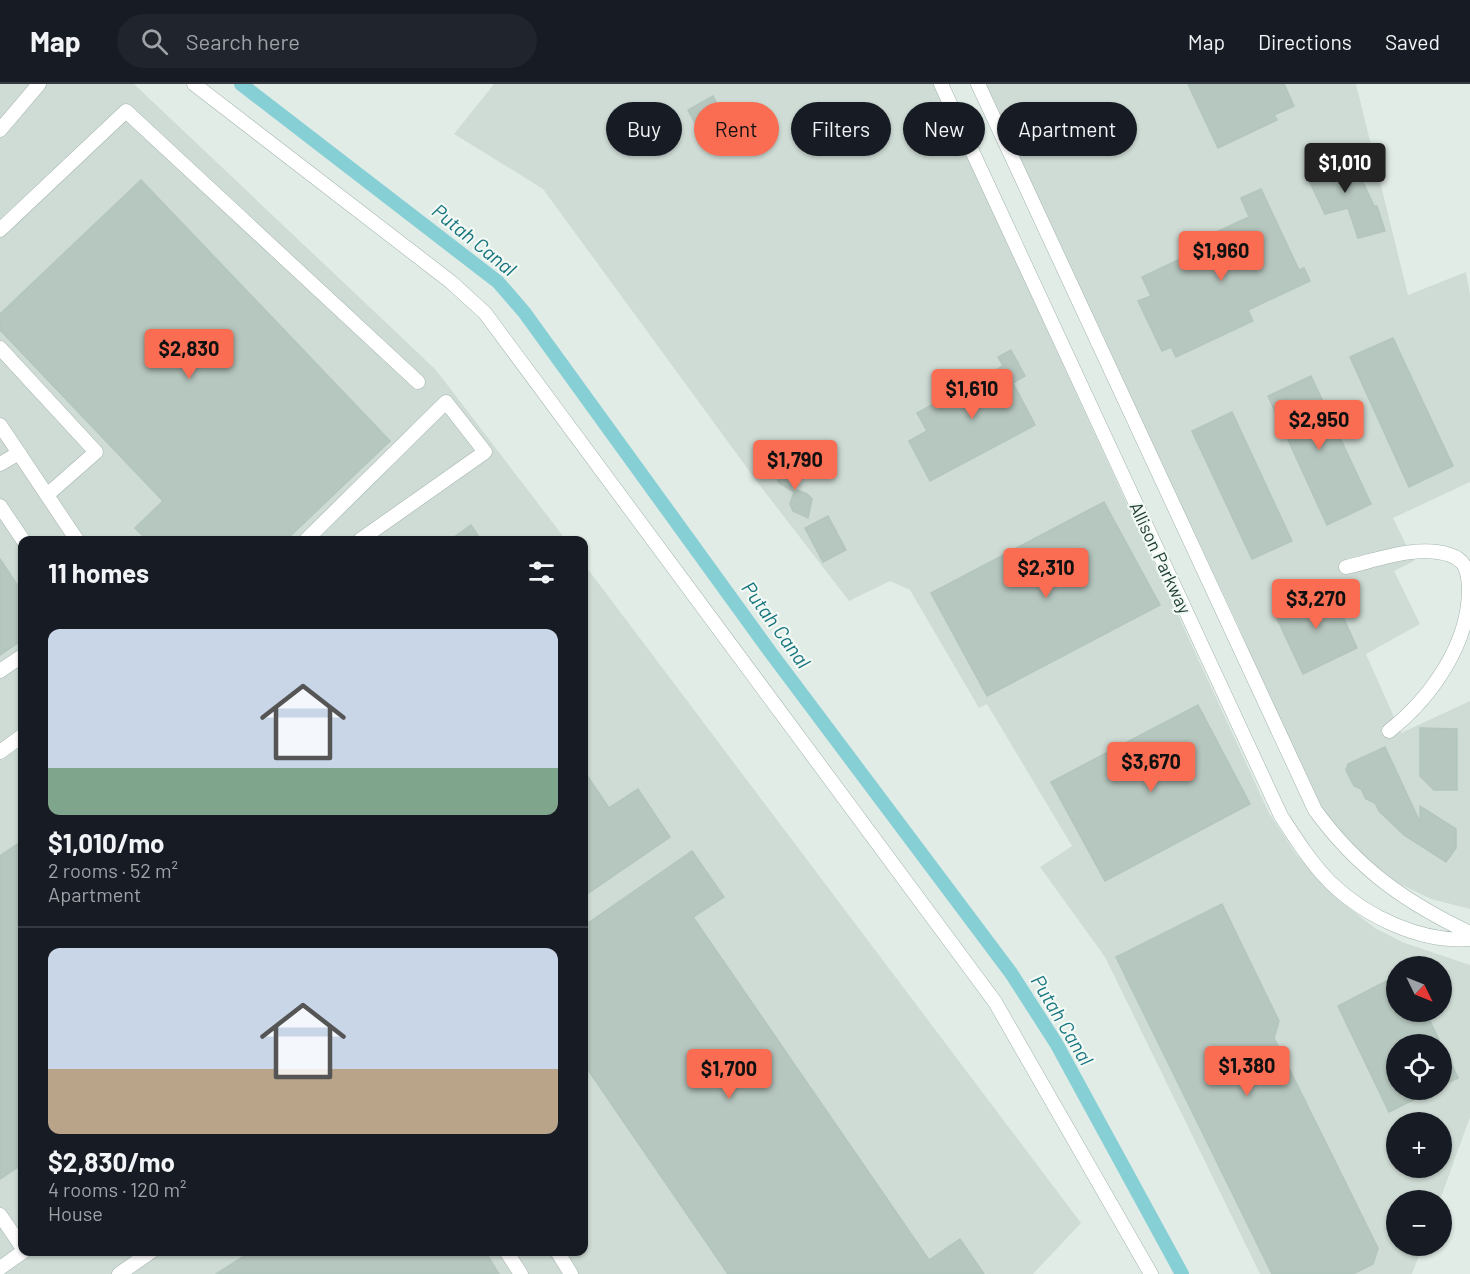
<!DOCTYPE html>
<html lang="en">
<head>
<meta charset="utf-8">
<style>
	:root { --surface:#171b24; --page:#20242c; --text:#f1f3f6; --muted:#9ea1a6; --line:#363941; --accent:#fa6d52 }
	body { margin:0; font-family:Barlow,sans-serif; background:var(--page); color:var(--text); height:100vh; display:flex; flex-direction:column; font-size:22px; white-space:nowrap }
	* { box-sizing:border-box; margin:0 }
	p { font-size:20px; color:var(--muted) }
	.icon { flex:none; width:33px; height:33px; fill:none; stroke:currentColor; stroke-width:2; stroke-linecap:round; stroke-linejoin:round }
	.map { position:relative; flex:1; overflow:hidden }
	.details { position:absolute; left:18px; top:452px; width:570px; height:720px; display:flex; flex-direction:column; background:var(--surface); border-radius:12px; box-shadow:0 2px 4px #0004 }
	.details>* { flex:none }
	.hud { position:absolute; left:606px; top:18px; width:570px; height:54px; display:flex; gap:12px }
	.needle { width:39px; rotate:133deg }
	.fabs { position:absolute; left:1386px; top:872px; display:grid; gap:12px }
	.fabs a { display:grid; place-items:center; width:66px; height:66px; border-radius:50%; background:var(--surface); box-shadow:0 2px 4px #0004; font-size:30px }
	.price { position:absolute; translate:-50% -51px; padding:0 14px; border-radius:6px; background:var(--accent); color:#111; font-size:20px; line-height:39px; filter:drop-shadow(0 2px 3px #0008) }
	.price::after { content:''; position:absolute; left:50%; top:36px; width:18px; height:14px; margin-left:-9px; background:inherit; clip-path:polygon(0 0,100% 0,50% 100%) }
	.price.active { background:#222; color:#fff }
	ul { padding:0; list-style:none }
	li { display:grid; align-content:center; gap:12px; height:318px; padding:0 30px }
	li+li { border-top:2px solid var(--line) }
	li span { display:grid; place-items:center; height:186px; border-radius:12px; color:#555 }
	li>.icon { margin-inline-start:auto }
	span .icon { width:108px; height:108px; fill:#fffc; stroke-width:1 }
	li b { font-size:26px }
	h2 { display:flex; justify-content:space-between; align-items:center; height:72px; padding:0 30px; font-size:26px }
	.pill { padding:0 21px; border-radius:27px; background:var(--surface); box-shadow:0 2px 4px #0004; font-size:21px; line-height:54px }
	.pill.active { background:var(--accent); color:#111 }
	header { display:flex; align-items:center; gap:36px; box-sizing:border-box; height:84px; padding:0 30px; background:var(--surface); border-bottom:2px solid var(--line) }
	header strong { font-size:28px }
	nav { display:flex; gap:33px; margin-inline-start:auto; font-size:21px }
	.search { width:420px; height:54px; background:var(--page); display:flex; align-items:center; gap:15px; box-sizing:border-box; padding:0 21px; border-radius:33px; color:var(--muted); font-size:22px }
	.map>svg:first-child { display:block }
</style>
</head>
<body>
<header>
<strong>Map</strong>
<div class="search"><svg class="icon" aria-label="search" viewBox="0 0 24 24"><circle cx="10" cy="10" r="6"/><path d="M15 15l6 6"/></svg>Search here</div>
<nav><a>Map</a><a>Directions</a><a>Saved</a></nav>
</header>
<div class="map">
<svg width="1470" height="1190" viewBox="0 0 1470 1190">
	<rect width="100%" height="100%" fill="#e1ece6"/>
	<g fill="#cfdcd5" fill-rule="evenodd">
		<path d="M0 0H134L436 286 566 456H22V1167H584V480L1081 1139 1033 1190H0Z"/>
		<path d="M494 0H934L1269 729 1296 770 1341 818 1375 844 1402 858 1470 881V1033L1440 1116H1396V1161H1423L1412 1190H1260L1105 873 1040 783 1072 762 987 620 979 624 910 506 890 497 849 517 758 399 543 105 454 50ZM1396 882H1442V927H1396ZM1396 960H1442V1005H1396ZM1396 1038H1442V1083H1396Z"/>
		<path d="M983 0H1356L1408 211 1466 188 1470 210V398L1393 434 1414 477 1394 487 1420 540 1366 570 1401 649 1470 617V825L1431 815 1390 795 1371 781 1328 736 1290 662 1237 539Z"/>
	</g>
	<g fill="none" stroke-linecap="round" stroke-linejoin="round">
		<path stroke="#86cfd5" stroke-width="14" d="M241 0 498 198 524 228 771 569 1011 889 1056 959 1182 1190"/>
	</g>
	<g fill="#b6c7bf" stroke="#b3c6bd" stroke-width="1.5">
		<path d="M1188 0H1284L1294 22 1274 31 1277 36 1218 64Z"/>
		<path d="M713 12 731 46 706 59 688 26Z"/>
		<path d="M1349 68 1374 122H1377L1385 147 1358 154 1348 124 1325 130 1305 88 1332 72 1334 76Z"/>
		<path d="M141 96 390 357 286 456H147L135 444 163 417 0 246V230Z"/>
		<path d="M1261 105 1299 186 1304 184 1310 197 1248 226 1253 237 1176 273 1171 263 1162 267 1138 217 1151 212 1142 193 1216 158 1212 150 1249 133 1241 114Z"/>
		<path d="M1393 254 1453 382 1409 403 1350 273Z"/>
		<path d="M1011 266 1025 292 1013 299 1035 341 930 397 909 357 927 347 917 329 1003 282 998 273Z"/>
		<path d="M1311 292 1371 420 1327 441 1268 312Z"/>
		<path d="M1232 328 1292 457 1252 475 1192 347Z"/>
		<path d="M786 382 793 383 799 390 795 405 807 410 812 415 808 434 793 427 790 420 794 408 778 398V388Z"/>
		<path d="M1104 418 1160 521 987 612 931 509Z"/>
		<path d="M828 432 846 466 823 478 805 444Z"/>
		<path d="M471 441 481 456H450Z"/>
		<path d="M0 475 22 508V556L0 571Z"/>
		<path d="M1329 502 1357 564 1303 590 1274 528Z"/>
		<path d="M1198 621 1250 720 1105 797 1051 698Z"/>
		<path d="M1420 644 1457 645V706H1434L1420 692Z"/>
		<path d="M1385 663 1420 738V722L1456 745V764L1446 778 1404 751 1379 727 1375 719 1366 715 1361 705 1354 702 1346 686 1348 680Z"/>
		<path d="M584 687 609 724 638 705 670 753 584 812Z"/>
		<path d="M22 757V1080L0 1095V772Z"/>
		<path d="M692 767 724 813 693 833 929 1176 960 1155 984 1190H728L584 980V842Z"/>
		<path d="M1222 820 1279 937 1274 954 1378 1164 1373 1180 1353 1190H1272L1116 873Z"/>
		<path d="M1396 892V927H1425L1441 960H1396V1005H1435L1389 1028 1338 922Z"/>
		<path d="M1442 960 1458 994 1442 1002Z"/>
		<path d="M252 1167H485L499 1190H216Z"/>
	</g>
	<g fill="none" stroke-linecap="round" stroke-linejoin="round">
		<defs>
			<g id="minor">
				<path d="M194 0 451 198 485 229 995 918 1151 1190"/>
				<path d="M941 0 1281 732C1296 755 1311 779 1331 799 1366 833 1422 859 1470 855"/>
				<path d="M978 0 1315 726C1358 785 1405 818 1470 849"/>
				<path d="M0 46 39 0"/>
				<path d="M0 146 126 27 418 298"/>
				<path d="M0 264 96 368 47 411"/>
				<path d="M0 341 77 456"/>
				<path d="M0 380 19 369"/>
				<path d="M0 422 23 456"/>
				<path d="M306 456 446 318 485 368 360 456"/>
				<path d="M1346 483C1377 476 1418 460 1450 471 1466 476 1468 488 1469 503 1470 559 1431 614 1389 647"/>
				<path d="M0 587 22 572"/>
				<path d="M0 668 22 652"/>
				<path d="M0 1131 22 1163"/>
				<path d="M506 1167 521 1190"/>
				<path d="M557 1167 571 1190"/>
				<path d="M0 1184 24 1167"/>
				<path d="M119 1190 152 1167"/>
			</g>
		</defs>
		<use href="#minor" stroke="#a3b4ad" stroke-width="15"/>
		<use href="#minor" stroke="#fff" stroke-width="14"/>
	</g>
	<g text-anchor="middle" stroke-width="4.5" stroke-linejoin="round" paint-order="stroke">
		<g font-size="18" fill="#203e34" stroke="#f2f9f5">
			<text transform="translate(1160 474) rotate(65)" y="6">Allison Parkway</text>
		</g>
		<g font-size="20" font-style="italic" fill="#17757e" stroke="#f2f9f5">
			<text transform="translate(474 156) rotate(39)" y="7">Putah Canal</text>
			<text transform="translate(776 541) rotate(54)" y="7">Putah Canal</text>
			<text transform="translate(1062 936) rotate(59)" y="7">Putah Canal</text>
		</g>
	</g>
</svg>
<div class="fabs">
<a><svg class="needle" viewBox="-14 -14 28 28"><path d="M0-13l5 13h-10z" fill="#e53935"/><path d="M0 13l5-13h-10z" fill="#9ea1a6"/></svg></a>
<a><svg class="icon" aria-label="locate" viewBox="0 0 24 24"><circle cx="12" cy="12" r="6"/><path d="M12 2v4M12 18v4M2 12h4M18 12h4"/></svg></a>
<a>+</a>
<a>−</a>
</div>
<b class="price active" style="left:1345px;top:110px">$1,010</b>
<b class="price" style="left:1221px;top:198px">$1,960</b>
<b class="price" style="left:189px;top:296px">$2,830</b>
<b class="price" style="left:972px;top:336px">$1,610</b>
<b class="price" style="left:1319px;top:367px">$2,950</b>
<b class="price" style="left:795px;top:407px">$1,790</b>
<b class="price" style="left:1046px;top:515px">$2,310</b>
<b class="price" style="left:1316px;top:546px">$3,270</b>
<b class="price" style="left:1151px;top:709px">$3,670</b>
<b class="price" style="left:1247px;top:1013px">$1,380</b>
<b class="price" style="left:729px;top:1016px">$1,700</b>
<div class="hud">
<a class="pill">Buy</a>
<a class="pill active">Rent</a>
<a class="pill">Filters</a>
<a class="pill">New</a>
<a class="pill">Apartment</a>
</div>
<section class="details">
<h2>11 homes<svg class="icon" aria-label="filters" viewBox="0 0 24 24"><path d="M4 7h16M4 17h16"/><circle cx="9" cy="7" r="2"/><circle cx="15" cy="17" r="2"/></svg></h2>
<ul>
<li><span style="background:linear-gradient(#c9d6e8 75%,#7fa58c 0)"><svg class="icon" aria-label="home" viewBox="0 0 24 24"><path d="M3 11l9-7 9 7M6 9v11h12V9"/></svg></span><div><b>$1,010/mo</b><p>2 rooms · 52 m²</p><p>Apartment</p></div></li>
<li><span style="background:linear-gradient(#c9d6e8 65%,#b9a48a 0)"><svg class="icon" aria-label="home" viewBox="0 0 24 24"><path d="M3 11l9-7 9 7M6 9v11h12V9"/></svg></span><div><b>$2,830/mo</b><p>4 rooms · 120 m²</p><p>House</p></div></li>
</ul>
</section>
</div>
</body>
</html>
